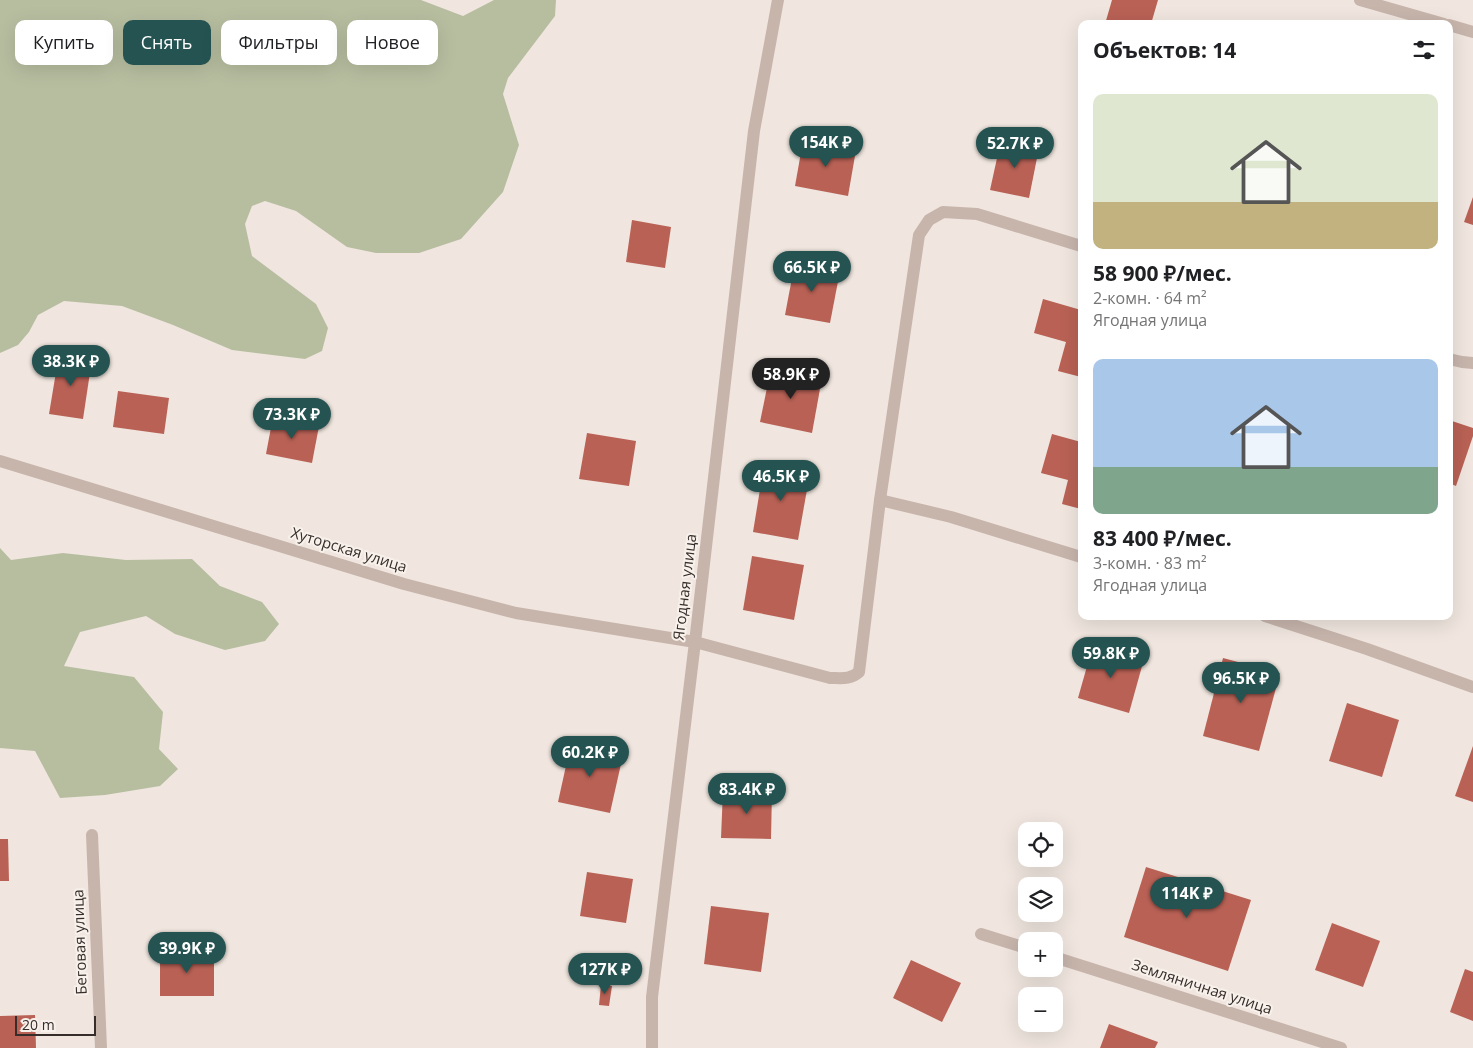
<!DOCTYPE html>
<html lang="ru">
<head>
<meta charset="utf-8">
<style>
	:root { --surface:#fff; --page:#f6f6f6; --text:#202124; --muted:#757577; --accent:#245351 }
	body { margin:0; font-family:"Open Sans",sans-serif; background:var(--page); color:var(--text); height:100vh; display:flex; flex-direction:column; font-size:19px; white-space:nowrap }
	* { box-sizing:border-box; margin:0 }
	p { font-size:16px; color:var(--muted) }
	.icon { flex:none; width:28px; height:28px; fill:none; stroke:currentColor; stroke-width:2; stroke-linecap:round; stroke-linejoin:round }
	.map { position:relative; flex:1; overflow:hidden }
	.panel { position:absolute; left:1078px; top:20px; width:375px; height:600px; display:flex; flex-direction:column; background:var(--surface); border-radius:10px; box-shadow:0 5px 20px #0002 }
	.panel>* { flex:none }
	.banner { position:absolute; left:15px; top:20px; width:475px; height:45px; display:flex; gap:10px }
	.fabs { position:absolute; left:1018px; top:822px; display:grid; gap:10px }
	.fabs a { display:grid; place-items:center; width:45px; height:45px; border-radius:10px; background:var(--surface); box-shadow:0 5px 20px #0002; font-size:25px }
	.scale { position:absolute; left:15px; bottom:12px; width:81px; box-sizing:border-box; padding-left:5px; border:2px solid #362d2a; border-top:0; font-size:14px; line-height:18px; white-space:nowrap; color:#362d2a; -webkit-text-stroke:4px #f8f1eb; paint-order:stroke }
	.price { position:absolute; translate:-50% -42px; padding:0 11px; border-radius:18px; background:var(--accent); color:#fff; font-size:16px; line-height:32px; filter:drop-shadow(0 1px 2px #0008) }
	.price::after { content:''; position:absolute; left:50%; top:30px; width:15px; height:11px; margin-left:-8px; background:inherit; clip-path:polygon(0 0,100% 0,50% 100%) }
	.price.active { background:#222; color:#fff }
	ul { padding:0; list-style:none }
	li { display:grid; align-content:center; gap:10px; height:265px; padding:0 15px }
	li span { display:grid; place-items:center; height:155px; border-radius:10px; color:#555 }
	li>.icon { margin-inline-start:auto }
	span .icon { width:90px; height:90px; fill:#fffc; stroke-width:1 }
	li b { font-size:21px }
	h2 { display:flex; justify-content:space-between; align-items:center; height:60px; padding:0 15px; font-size:21px }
	.chip { padding:0 18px; border-radius:10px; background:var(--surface); box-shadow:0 5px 20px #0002; font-size:18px; line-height:45px }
	.chip.active { background:var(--accent); color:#fff }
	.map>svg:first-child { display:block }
</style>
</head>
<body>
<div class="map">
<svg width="1473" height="1048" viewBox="0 0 1473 1048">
	<rect width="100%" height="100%" fill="#f0e6df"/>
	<g fill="#b7bea0">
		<path d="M0 0H421L463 16 494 0H556L555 16 508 78 503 94 519 145 503 192 461 239 419 253H376L347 247 296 211 265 201 252 206 245 224 252 256 316 304 328 328 322 351 305 359 232 350 173 325 122 306 64 301 38 315 29 332 18 345 0 353Z"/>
		<path d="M0 548 11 560 63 553 126 560 192 559 220 586 262 602 279 624 265 641 225 650 175 634 146 616 80 632 64 666 134 677 163 712 159 749 178 769 160 786 105 795 60 798 35 751 0 748Z"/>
	</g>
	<g fill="#b96155">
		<path d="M1112 0H1158L1151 24H1105Z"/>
		<path d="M1001 140 1039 148 1029 198 990 190Z"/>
		<path d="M803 141 856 150 848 196 795 186Z"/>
		<path d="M1473 197V225L1464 222Z"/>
		<path d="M632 220 671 227 665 268 626 262Z"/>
		<path d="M795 262 840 271 830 323 785 315Z"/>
		<path d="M1043 299 1081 310V377L1058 371 1066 342 1034 333Z"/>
		<path d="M59 354 92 359 83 419 49 414Z"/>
		<path d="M771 368 822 378 812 433 760 422Z"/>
		<path d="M118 391 169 398 164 434 113 427Z"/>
		<path d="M273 417 319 426 312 463 266 454Z"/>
		<path d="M1449 420 1473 428V436L1456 486 1449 483Z"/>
		<path d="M587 433 636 441 629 486 579 479Z"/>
		<path d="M1052 434 1081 442V509L1062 504 1068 480 1041 473Z"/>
		<path d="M764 465 810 473 798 540 753 532Z"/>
		<path d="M752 556 804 565 794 620 743 610Z"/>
		<path d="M1093 645 1144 659 1129 713 1078 698Z"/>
		<path d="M1223 658 1280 673 1259 751 1203 736Z"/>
		<path d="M1347 703 1399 720 1382 777 1329 761Z"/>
		<path d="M571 743 623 755 610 813 558 802Z"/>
		<path d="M1473 746V802L1455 796Z"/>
		<path d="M723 790 772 791 771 839 721 838Z"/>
		<path d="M0 839H8L9 881H0Z"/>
		<path d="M1146 867 1251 900 1228 971 1124 937Z"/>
		<path d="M587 872 633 879 626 923 580 916Z"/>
		<path d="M711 906 769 913 761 972 704 964Z"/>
		<path d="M1332 923 1380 941 1363 987 1315 970Z"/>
		<path d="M160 951 214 952V996H160Z"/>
		<path d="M911 960 961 983 942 1022 893 998Z"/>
		<path d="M1465 969 1473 972V1021L1450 1012Z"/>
		<path d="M601 985 612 986 609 1006 599 1005Z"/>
		<path d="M35 1015 36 1048H0V1016Z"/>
		<path d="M1109 1024 1158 1042 1155 1048H1100Z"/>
	</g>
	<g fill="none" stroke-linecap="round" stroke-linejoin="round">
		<g stroke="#c7b5ac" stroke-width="12">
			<path d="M1360 0 1444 24"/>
			<path d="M1449 25 1473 32"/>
			<path d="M1449 359 1462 362 1473 363"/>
			<path d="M0 461 404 584 516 613 695 642 830 678C841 678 850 680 859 672L880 500 951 517 1081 557"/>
			<path d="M880 500 919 235 929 220 943 212 977 214 1081 246"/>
			<path d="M1265 616 1367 649 1473 687"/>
			<path d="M92 835 101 1048"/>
			<path d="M981 934 1026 948"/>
			<path d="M1054 957 1341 1048"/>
			<path d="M652 1048V997L695 642 754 131 778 0"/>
		</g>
	</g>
	<g text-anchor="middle" stroke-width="4" stroke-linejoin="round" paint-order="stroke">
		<g font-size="15" fill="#362d2a" stroke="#f8f1eb">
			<text transform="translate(349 550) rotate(17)" y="5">Хуторская улица</text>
			<text transform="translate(685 587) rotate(-83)" y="5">Ягодная улица</text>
			<text transform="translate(80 942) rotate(-92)" y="5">Беговая улица</text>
			<text transform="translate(1202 987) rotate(18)" y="5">Земляничная улица</text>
		</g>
	</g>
</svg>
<div class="fabs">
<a><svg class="icon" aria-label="locate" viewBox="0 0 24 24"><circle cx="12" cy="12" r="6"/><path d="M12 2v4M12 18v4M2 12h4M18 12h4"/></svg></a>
<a><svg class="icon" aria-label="layers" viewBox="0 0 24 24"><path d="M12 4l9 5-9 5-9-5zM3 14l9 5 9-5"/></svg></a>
<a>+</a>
<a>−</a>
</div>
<div class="scale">20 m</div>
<b class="price" style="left:826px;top:168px">154K ₽</b>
<b class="price" style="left:1015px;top:169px">52.7K ₽</b>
<b class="price" style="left:812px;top:293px">66.5K ₽</b>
<b class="price" style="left:71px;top:387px">38.3K ₽</b>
<b class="price active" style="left:791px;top:400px">58.9K ₽</b>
<b class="price" style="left:292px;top:440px">73.3K ₽</b>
<b class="price" style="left:781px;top:502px">46.5K ₽</b>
<b class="price" style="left:1111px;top:679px">59.8K ₽</b>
<b class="price" style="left:1241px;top:704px">96.5K ₽</b>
<b class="price" style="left:590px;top:778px">60.2K ₽</b>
<b class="price" style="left:747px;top:815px">83.4K ₽</b>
<b class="price" style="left:1187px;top:919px">114K ₽</b>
<b class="price" style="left:187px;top:974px">39.9K ₽</b>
<b class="price" style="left:605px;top:995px">127K ₽</b>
<div class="banner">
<a class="chip">Купить</a>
<a class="chip active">Снять</a>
<a class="chip">Фильтры</a>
<a class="chip">Новое</a>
</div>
<section class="panel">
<h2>Объектов: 14<svg class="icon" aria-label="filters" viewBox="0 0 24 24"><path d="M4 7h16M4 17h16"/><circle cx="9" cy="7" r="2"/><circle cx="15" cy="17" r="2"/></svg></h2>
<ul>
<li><span style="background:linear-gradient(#dfe7d0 70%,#c2b280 0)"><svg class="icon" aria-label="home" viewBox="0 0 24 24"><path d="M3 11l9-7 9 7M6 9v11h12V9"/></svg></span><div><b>58 900 ₽/мес.</b><p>2-комн. · 64 m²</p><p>Ягодная улица</p></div></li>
<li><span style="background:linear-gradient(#a9c7e8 70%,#7fa58c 0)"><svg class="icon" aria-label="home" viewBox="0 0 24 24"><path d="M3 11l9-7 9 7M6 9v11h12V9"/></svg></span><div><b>83 400 ₽/мес.</b><p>3-комн. · 83 m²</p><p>Ягодная улица</p></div></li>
</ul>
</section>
</div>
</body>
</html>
